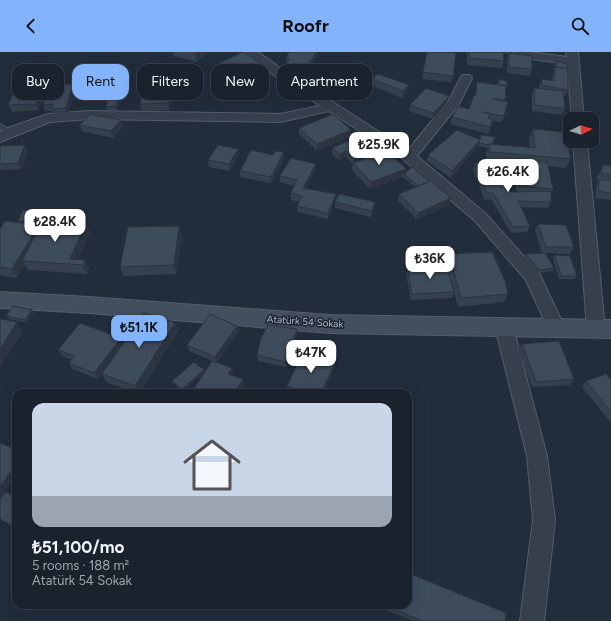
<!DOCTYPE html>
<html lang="en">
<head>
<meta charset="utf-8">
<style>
	:root { --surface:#1a222d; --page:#232a35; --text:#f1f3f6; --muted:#9fa4aa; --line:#383f49; --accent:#83b4fb }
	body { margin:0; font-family:Figtree,sans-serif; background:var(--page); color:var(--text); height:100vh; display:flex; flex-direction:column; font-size:15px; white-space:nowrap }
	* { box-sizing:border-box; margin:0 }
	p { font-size:13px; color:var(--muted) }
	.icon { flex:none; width:22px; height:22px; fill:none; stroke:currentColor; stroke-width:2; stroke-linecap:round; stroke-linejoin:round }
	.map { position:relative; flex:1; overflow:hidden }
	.panel { position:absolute; left:12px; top:337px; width:400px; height:220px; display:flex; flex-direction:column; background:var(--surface); border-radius:12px; box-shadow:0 4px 16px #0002,0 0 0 1px var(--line) }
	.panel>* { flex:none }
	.banner { position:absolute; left:12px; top:12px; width:400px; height:36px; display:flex; gap:8px }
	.needle { width:26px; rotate:85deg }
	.tools { position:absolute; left:563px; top:60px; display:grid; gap:8px }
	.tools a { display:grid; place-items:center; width:36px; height:36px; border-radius:8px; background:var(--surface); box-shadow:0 4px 16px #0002,0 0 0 1px var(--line); font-size:20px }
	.price { position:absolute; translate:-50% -34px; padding:0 9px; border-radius:8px; background:#fff; color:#222; font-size:13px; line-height:26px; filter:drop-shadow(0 1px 2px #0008) }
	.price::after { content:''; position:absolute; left:50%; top:24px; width:12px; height:9px; margin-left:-6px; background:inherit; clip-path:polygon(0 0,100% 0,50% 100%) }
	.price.on { background:var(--accent); color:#111 }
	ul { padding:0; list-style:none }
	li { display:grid; align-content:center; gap:8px; height:212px; padding:0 20px }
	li+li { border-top:1px solid var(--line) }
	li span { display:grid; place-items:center; height:124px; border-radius:12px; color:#555 }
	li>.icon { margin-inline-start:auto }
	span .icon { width:72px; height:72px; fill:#fffc; stroke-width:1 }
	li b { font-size:17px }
	.chip { padding:0 14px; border-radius:12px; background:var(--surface); box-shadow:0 4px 16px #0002,0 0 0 1px var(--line); font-size:14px; line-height:36px }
	.chip.on { background:var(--accent); color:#111 }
	header { display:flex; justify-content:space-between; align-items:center; height:52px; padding:0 20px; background:var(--accent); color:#111; font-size:18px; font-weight:700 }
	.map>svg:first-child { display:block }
</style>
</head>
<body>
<header><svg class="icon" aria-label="back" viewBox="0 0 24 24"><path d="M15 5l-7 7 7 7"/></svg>Roofr<svg class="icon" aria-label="search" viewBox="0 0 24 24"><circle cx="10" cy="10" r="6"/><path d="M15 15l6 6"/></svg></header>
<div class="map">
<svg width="611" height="569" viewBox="0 0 611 569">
	<rect width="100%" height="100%" fill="#222d3c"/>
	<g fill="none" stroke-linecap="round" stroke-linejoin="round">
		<defs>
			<path id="lane" d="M0 72 12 79 13 80 12 81H8L0 77Z"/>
			<g id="street">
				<path d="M245 0H258L287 21 408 98 449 48 462 23H470L472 26 459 52 417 104 485 161 539 221 565 276 562 281 556 283 550 281 526 228 475 169 404 108 329 59 280 70 89 67 50 70 0 90V80L5 77 48 62 89 59 280 62 320 54 279 27Z"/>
				<path d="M515 0H530L567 5 566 0H578L584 67H572L567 12 519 5 515 4 513 2Z"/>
				<path d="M573 89H587L605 277 602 282 596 284 590 282 587 277Z"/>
				<path d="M504 268 510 270 513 275 547 404 555 468 544 569H520L533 468 527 404 495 275 498 270Z"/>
			</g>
			<path id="secondary" d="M0 240 89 245 330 263 611 268V286L330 281 89 261 0 256Z"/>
		</defs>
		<use href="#lane" stroke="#545d6a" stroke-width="2"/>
		<use href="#street" stroke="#545d6a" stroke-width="2"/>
		<use href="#secondary" stroke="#545d6a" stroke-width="2"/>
		<use href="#lane" fill="#363f4c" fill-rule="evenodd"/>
		<use href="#street" fill="#363f4c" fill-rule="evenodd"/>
		<use href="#secondary" fill="#434e5f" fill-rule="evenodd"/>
	</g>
	<g fill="#35404e" fill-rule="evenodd">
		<path d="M170 0H208L197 10 174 4 173 1Z"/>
		<path d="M427 0 453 24 451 30 422 27Z"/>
		<path d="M467 0H510V2L532 17 530 24 507 21V8L509 2 503 1 504 9 502 16 467 13Z"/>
		<path d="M318 2 308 21 286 18V6Z"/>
		<path d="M556 9 568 38 565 44H564L565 57 562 63 532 59V42L534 36 539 37V34L542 27 552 29 553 21Z"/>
		<path d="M219 11 262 18 239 29 220 17Z"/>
		<path d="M372 27 408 39 402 46 372 34Z"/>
		<path d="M498 28 508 33 507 36H506L504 49V64L502 70 493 69 488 82 450 72 452 65 469 57 475 43 477 30 497 33V32Z"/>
		<path d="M75 39 68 63H54L52 59H45L43 53Z"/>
		<path d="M173 39 169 58 142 59 140 52Z"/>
		<path d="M46 41 39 58 12 60 8 53Z"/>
		<path d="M449 44 447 50 433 67 409 59 410 53Z"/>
		<path d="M118 46 119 49 117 58H107L106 55Z"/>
		<path d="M80 73 123 75 113 86 82 79Z"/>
		<path d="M299 76 351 78V84L317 99 299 82Z"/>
		<path d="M533 77 571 107 566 116 548 114 553 137 551 142V150L548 156 521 155 530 174 527 180 511 181 491 147 485 148 473 118 475 111 501 110 486 109V101L488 96 478 94 451 126 427 109 428 103 480 88 481 83 492 92 530 96 529 86ZM501 110 513 111 512 114 517 140H511L506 130 508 126Z"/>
		<path d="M25 93 28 100 22 117 0 118V94Z"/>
		<path d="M332 96 372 98V104L367 106 406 120 429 130 449 153 417 167 398 149 399 142 416 135 402 125 370 137 352 118 353 112 346 105 339 108 332 102Z"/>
		<path d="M284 100V107L271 131 240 125V119L273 103Z"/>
		<path d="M239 103 230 119 209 115 208 108Z"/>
		<path d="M316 112 315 118 306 136 335 148 328 167 297 160V154L299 150 291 148V141L294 134 280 130V124Z"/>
		<path d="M611 114V148L595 146 596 134 600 128 596 127 600 120Z"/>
		<path d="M335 150H375L374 156 371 165 335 156Z"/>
		<path d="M47 158 49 161 46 168 90 180 78 207 89 216 87 222 28 218 25 213 17 226 0 223V177L19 171 18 169Z"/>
		<path d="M538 172 574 195 570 202 542 201 535 178Z"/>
		<path d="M182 183 176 222 123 224 120 215Z"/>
		<path d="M449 202 508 242 504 250 458 255 454 241 452 246 411 248 406 222 407 216 447 215 446 211Z"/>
		<path d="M526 202 554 216 552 219 537 221 524 205Z"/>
		<path d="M555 203 577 224 575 227H559L553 206Z"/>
		<path d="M34 261 27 271 9 267 6 264Z"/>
		<path d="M175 271 178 279 139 341H137L106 330 102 322 114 305 98 327 72 317 69 311 72 308 62 304 58 298 121 286 123 291Z"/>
		<path d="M237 274 238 280 217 310 233 322 232 323 243 327 244 333 203 322 183 340 173 331 172 329 205 321 212 309 189 299 187 293Z"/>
		<path d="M297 283 286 315 258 309 257 303Z"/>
		<path d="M522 292 574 327 570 333 532 335 518 297Z"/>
		<path d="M335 311 334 317 323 341H292L287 339V334Z"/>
		<path d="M611 328V371L582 335 586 329Z"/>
		<path d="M388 553H408L505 569H413L386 558Z"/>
	</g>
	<g fill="#2b3440">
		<path d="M197 0H208L197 10 195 1Z"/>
		<path d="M316 0H318V2L308 21V15Z"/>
		<path d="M262 12V18L239 29 238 23Z"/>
		<path d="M73 32 75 39 68 63 66 56Z"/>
		<path d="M171 33 173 39 169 58 168 51Z"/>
		<path d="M409 33 408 39 402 46 403 39Z"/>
		<path d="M43 34 46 41 39 58 36 52Z"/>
		<path d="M449 44 447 50 433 67 434 61Z"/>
		<path d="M118 46 119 49 117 58 116 54Z"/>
		<path d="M121 68 123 75 113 86 111 79Z"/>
		<path d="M351 78V84L317 99V92Z"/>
		<path d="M480 88 478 94 451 126 452 119Z"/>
		<path d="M25 93 28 100 22 117 18 111Z"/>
		<path d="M238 97 239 103 230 119 229 112Z"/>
		<path d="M372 98V104L353 112 354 106Z"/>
		<path d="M346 99V105L339 108 340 102Z"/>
		<path d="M284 100V107L271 131V125Z"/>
		<path d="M316 112 315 118 303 142V136Z"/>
		<path d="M406 117 405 123 403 121 402 125 370 137 371 130Z"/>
		<path d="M336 142 335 148 328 167V161Z"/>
		<path d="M451 146 449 153 417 167 418 161Z"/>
		<path d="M375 150 374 156 371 165 372 159Z"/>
		<path d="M47 158 49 161 45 173 43 170Z"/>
		<path d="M86 171 90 180 75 213 70 207Z"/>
		<path d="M39 173 44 182 22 209 25 213 17 226 12 217Z"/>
		<path d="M179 174 182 183 176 222 174 213Z"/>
		<path d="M85 208 89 216 87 222 83 213Z"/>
		<path d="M32 258 34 261 27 271 25 268Z"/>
		<path d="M17 270 23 279 0 316V297Z"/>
		<path d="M175 271 178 279 139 341 135 334Z"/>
		<path d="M237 274 238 280 217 311 215 305Z"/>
		<path d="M297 277V283L286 315 285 310Z"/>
		<path d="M121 286 124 291 98 327 94 321Z"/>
		<path d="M335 311 334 317 323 341H321Z"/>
		<path d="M232 316 233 322 230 327 228 322Z"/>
		<path d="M204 318 205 321 183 340 182 337Z"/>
		<path d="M243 327 244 333 239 341H235Z"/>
		<path d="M16 412V424L1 446H0V435Z"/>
	</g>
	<g fill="#3e4b5b" stroke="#2b3440">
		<path d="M243 0 262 12 238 23 219 11Z"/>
		<path d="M289 0H316L308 15 286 12 289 6H286Z"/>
		<path d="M427 0H448L456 1 453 24 423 20Z"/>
		<path d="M469 0H503L504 9 469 6Z"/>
		<path d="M509 1 532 4V17L509 15Z"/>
		<path d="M556 9 567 12V17L556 15Z"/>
		<path d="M555 15 568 17V38L542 33V27L554 29Z"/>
		<path d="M378 22 409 33 403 39 372 27Z"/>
		<path d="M498 28H505L508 33H500Z"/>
		<path d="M477 30 506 34 505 48 493 47 508 50 504 64 482 60 490 62 488 66 493 68 490 75 452 65 458 54 469 57 474 43H476Z"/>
		<path d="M73 32 66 56 52 57 53 52 43 53 49 34Z"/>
		<path d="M145 33H171L168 51 140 52Z"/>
		<path d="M43 34 36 52 8 53 16 35Z"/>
		<path d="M426 36 449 44 434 61 410 53Z"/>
		<path d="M534 36 563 39 565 57 535 53Z"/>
		<path d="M108 46H118L116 54 106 55Z"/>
		<path d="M90 62 121 68 111 79 80 73Z"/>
		<path d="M333 62 351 78 317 92 299 76Z"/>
		<path d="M533 77 565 80 571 107 490 100 489 92 535 96Z"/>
		<path d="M457 78 480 88 452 119 428 103Z"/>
		<path d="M481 83 495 85 492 92H489V93L479 91Z"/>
		<path d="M357 85 372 98 354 106 346 99 340 102 332 96Z"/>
		<path d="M25 93 18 111 0 112V94Z"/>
		<path d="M218 93 238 97 229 112 208 108Z"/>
		<path d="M251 98 273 103 275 99 284 100 271 125 240 119Z"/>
		<path d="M387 99 406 117 371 130 353 111Z"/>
		<path d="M291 106 316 112 303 136 336 142 328 161 297 154 302 144 291 141 297 128 280 124Z"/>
		<path d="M515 108 547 110 553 137 520 134Z"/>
		<path d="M501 110 508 126H505L511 140 551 139V150L518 149 530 174 513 175 493 141H487L475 111Z"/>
		<path d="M604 113 611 114V141L598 139 599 128H611L609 123 600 120Z"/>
		<path d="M412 115 429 129 419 134 405 123 406 120Z"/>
		<path d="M431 129 451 146 418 161 399 142Z"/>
		<path d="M339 142 375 150 372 159 335 150Z"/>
		<path d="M23 158H47L43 170 18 169Z"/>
		<path d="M43 168 86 171 70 207 85 208 83 213 22 209Z"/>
		<path d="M5 169 39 173 12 217 0 215V177Z"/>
		<path d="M538 172 566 173 574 195H546Z"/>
		<path d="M179 174 174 213 120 215 128 175Z"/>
		<path d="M492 200 505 229 508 242 461 246 449 202Z"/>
		<path d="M545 201 554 216 539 218 526 202Z"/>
		<path d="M555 203 570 204 577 224H561Z"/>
		<path d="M447 215 454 240 412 242 407 216Z"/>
		<path d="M13 254 32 258 25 268 6 264Z"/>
		<path d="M144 261 175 271 135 334 102 322Z"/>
		<path d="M210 262 237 274 215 305 187 293Z"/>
		<path d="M0 267 17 270 0 297Z"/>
		<path d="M80 271 121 286 94 321 69 311 74 304 58 298Z"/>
		<path d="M268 273 297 277 285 310 257 303 261 286Z"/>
		<path d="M559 289 574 327 536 330 522 292Z"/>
		<path d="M303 300 335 311 321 341H306L287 334Z"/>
		<path d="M212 309 232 316 228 322 243 327 235 341H191Z"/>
		<path d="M194 310 204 318 182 337 172 329Z"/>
		<path d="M606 322 611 328V360L586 329Z"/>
		<path d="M0 391 16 397V412L0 435Z"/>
		<path d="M6 440 16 445V476L0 467V447Z"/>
		<path d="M408 521 506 561 505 569H422L389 555V553H408Z"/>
	</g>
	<g text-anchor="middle" stroke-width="3" stroke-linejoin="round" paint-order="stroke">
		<g font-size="10" fill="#b1bac8" stroke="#1b2431">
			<text transform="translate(305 269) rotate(4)" y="4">Atatürk 54 Sokak</text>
		</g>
	</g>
</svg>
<div class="tools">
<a><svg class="needle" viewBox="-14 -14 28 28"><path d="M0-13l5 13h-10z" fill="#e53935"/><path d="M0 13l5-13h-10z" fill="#9fa4aa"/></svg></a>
</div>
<b class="price" style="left:379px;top:114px">₺25.9K</b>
<b class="price" style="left:508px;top:141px">₺26.4K</b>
<b class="price" style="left:55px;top:191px">₺28.4K</b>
<b class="price" style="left:430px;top:228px">₺36K</b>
<b class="price on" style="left:139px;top:297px">₺51.1K</b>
<b class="price" style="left:311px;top:322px">₺47K</b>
<div class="banner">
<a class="chip">Buy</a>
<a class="chip on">Rent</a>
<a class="chip">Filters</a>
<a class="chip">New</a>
<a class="chip">Apartment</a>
</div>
<section class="panel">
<ul>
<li><span style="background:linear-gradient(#c9d6e8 75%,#9aa5b1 0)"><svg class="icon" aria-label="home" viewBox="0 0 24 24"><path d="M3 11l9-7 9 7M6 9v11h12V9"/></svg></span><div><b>₺51,100/mo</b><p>5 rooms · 188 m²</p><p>Atatürk 54 Sokak</p></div></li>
</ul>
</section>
</div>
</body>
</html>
